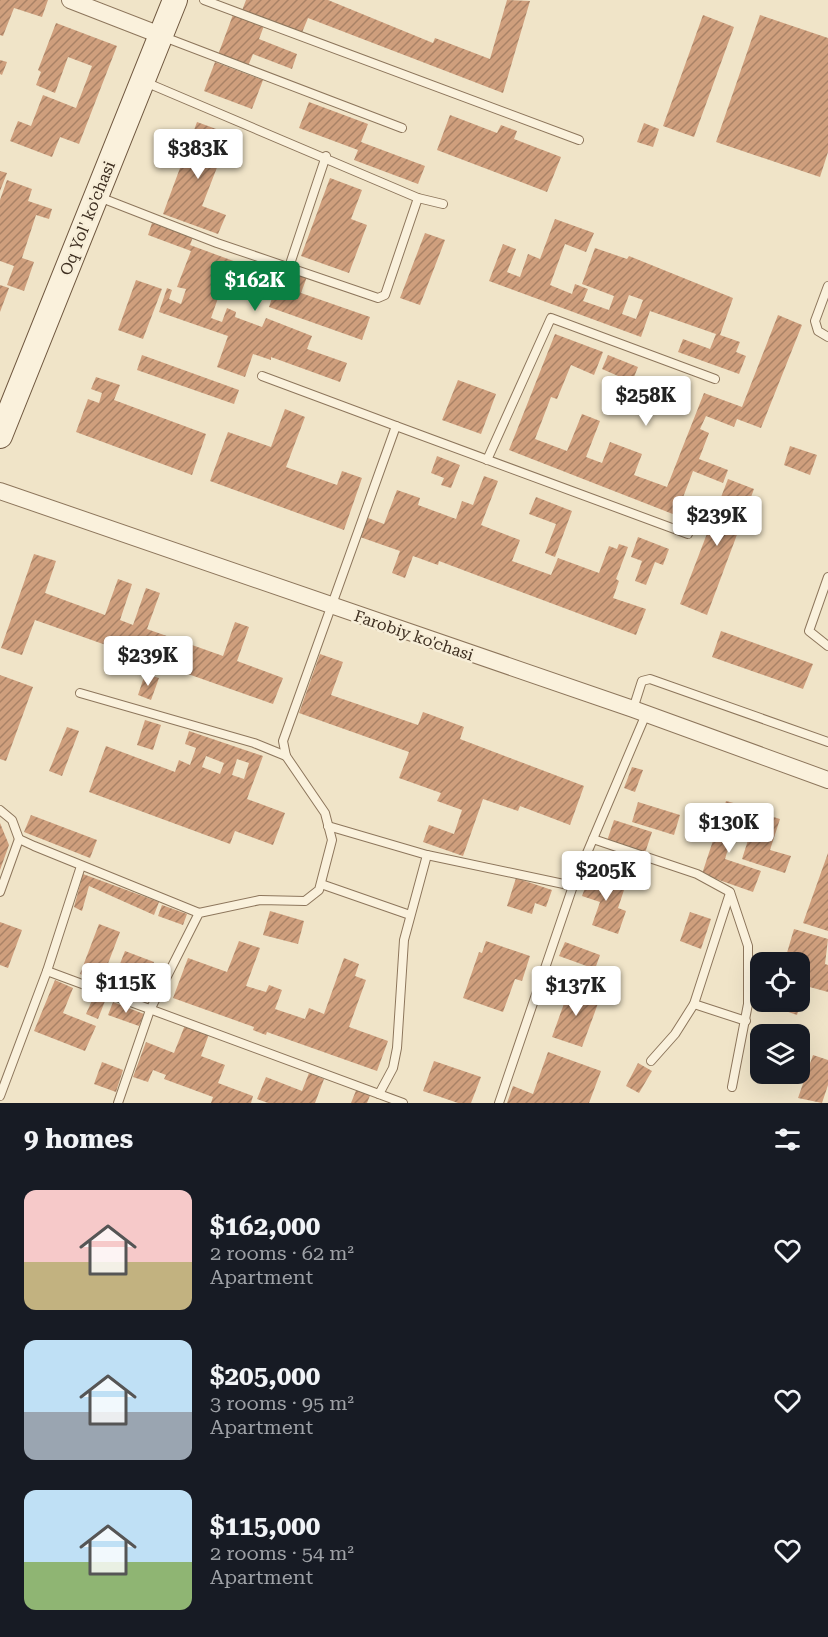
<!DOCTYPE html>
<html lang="en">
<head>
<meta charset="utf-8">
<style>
	:root { --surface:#171b24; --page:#242831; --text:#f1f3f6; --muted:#9ea1a6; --accent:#0b8043 }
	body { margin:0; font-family:"Roboto Serif",serif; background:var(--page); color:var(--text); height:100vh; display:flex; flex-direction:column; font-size:22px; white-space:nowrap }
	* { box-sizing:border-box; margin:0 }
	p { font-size:20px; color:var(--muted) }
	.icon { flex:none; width:33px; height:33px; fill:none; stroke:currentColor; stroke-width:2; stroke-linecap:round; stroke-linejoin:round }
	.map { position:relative; height:1103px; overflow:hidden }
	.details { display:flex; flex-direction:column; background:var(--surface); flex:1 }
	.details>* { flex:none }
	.buttons { position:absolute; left:750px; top:952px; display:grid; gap:12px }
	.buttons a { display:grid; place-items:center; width:60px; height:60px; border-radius:12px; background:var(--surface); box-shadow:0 6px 24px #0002; font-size:30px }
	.price { position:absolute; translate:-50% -51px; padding:0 14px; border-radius:6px; background:#fff; color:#222; font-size:20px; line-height:39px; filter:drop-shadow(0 2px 3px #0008) }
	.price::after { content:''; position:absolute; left:50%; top:36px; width:18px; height:14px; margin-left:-9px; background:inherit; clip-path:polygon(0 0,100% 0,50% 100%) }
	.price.active { background:var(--accent); color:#fff }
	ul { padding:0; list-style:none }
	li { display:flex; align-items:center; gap:18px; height:150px; padding:0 24px }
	li span { display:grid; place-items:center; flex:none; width:168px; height:120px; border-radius:12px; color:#555 }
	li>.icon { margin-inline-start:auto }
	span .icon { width:72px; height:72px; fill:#fffc; stroke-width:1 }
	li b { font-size:26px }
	h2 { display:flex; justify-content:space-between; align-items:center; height:72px; padding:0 24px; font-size:26px }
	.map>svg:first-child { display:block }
</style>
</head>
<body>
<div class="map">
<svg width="828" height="1103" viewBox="0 0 828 1103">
	<defs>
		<pattern id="building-hatch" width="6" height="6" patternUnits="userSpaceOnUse" patternTransform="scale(1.5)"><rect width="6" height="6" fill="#cf9f7d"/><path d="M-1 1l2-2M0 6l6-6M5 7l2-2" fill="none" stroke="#a98266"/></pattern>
	</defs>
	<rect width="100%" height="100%" fill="#f0e4c8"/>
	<g fill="url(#building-hatch)" fill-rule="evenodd">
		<path d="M0 0H48L42 17 14 8 3 36 0 35Z"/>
		<path d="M246 0H328L433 43 435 38 490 59 507 0 530 1 503 93 308 18 301 35 241 13Z"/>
		<path d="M234 12 265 23 259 39 297 54 292 69 253 54 248 66 218 55Z"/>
		<path d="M703 15 734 27 694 137 663 126Z"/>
		<path d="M760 15 828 38V152L820 177 716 142Z"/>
		<path d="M56 23 117 46 79 144 60 137 52 157 10 141 18 121 31 126 43 95 76 108 92 66 68 57 55 93 36 85 41 72 38 70Z"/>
		<path d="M0 60 7 62 2 75 0 74Z"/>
		<path d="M215 62 263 80 252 109 204 91Z"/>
		<path d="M309 102 368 124 361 142 425 166 418 184 354 160 358 150 299 128Z"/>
		<path d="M450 115 497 133 501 125 517 131 514 139 561 157 547 192 437 150Z"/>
		<path d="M197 122 230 134 202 206 226 215 218 234 163 214Z"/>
		<path d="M644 123 659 129 653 147 637 142Z"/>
		<path d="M0 171 7 173 0 191Z"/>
		<path d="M330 178 362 190 351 219 367 225 349 273 301 256Z"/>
		<path d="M7 180 32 189 28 201 52 209 49 219 36 215 22 258 34 262 24 291 7 285 14 266 0 261V200Z"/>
		<path d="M555 219 594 233 586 252 565 244 550 285 572 294 575 284 588 289 583 301 609 310 614 296 582 284 595 248 627 259 629 256 733 298 720 335 740 342 736 352 746 356 739 374 678 352 683 339 710 349 716 334 650 311 641 337 489 281 503 244 516 249 507 272 520 277 528 254 540 259ZM629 295 643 300 636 319 622 314Z"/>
		<path d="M152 223 193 237 190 245 296 284 301 272 308 274 301 293 370 317 362 340 269 307 272 298 224 281 211 318 222 322 227 308 236 312 235 317 262 327 266 318 312 336 307 349 347 363 340 382 271 357V360L253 354 245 377 217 367 228 336 159 312 167 288 172 290 169 299 181 304 186 289 177 287 191 251 148 235Z"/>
		<path d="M425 233 445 240 420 305 400 298Z"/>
		<path d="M136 280 162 289 143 339 118 330Z"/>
		<path d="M0 285 9 288 0 312Z"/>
		<path d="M778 315 802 325 761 428 737 419 734 427 706 416 700 429 709 433 699 459 728 470 723 483 693 471 682 500 712 511 706 527 509 450 555 334 603 352 594 375 571 365 557 399 551 397 535 439 567 451 582 414 600 421 586 457 602 463 610 442 642 454 634 475 667 487 704 393 742 407Z"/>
		<path d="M142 355 239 390 234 404 137 370Z"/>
		<path d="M608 355 638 367 632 382 602 369Z"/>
		<path d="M96 377 120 385 114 400 206 434 192 475 76 432 88 399 99 403 102 393 91 389Z"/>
		<path d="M458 380 496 394 481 434 442 420Z"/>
		<path d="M285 409 305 417 286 467 337 485 342 471 362 478 344 530 210 481 228 432 271 447Z"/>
		<path d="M790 446 817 455 810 475 784 465Z"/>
		<path d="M437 456 460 465 451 488 441 485 444 478 431 473Z"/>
		<path d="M484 476 498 481 481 525 520 540 512 561 551 575 558 558 599 573 609 546 617 549 619 544 628 547 616 579 619 581 613 598 646 609 636 635 439 561 438 565 413 556 405 578 392 573 400 551 360 537 368 518 384 524 397 490 420 498 418 505 456 519 462 501 473 505Z"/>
		<path d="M728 479 754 489 707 615 680 604Z"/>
		<path d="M536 497 572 511 555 557 545 553 556 524 529 514Z"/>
		<path d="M638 537 669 549 663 565 655 562 646 585 635 581 642 561 631 557Z"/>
		<path d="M34 554 56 561 45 593 105 615 118 579 132 584 120 620 133 625 146 588 160 593 147 629 223 656 235 622 249 627 237 661 283 678 273 704 35 620 22 655 1 648Z"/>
		<path d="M721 631 813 664 803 689 712 657Z"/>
		<path d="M320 654 343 662 331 695 418 725 423 712 464 727 460 739 584 786 570 825 520 806 518 811 483 799 463 856 423 842 429 825 454 834 462 810 437 801 441 793 399 778 409 752 299 713Z"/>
		<path d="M145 674 159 678 151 700 138 695Z"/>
		<path d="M0 675 33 687 6 761 0 759Z"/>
		<path d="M145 720 161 725 153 750 137 745Z"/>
		<path d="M67 727 79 731 62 776 49 771Z"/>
		<path d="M189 731 263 756 247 799 285 813 273 845 235 831 230 844 89 792 106 746 175 772 179 760 190 765 196 748 185 744ZM206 756 224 763 220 774 202 767ZM237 759 249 763 244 779 232 775Z"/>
		<path d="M632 767 643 770 635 792 624 788Z"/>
		<path d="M726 801 741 805 725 859 761 871 753 892 702 874Z"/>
		<path d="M638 802 680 815 674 835 632 822Z"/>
		<path d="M757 812 780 819 770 850 791 856 785 873 742 859Z"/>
		<path d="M31 815 97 840 90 858 24 832Z"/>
		<path d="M614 820 652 832 645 853 607 841Z"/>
		<path d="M0 823 9 845 0 870Z"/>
		<path d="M828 853V931L803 923Z"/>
		<path d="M591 872 626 884 618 908 626 911 618 934 592 925 600 902 582 896Z"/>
		<path d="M83 874 159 902 154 915 89 886 82 911 74 907Z"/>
		<path d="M516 878 552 890 546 907 535 903 532 914 507 906Z"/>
		<path d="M162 905 187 914 183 925 158 916Z"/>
		<path d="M270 911 304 921 298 944 263 935Z"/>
		<path d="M690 912 711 919 701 949 680 941Z"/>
		<path d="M0 922 22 930 8 968 0 965Z"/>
		<path d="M99 924 120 932 101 982 80 974Z"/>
		<path d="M794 929 828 939 825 964 828 965V992L806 986 797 1015 771 1006 772 1002H800V963H784Z"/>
		<path d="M239 941 260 948 246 986 266 992 269 985 282 990 275 1009 305 1019 309 1008 324 1014 344 958 359 964 355 976 366 980 349 1027 388 1041 377 1071 267 1032 266 1035 253 1030 254 1027 173 998 188 958 227 972Z"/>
		<path d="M486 941 530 956 522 981 515 979 503 1012 463 998 479 952 482 953Z"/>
		<path d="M565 942 600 955 595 969 559 956Z"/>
		<path d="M125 951 154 962 145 985 116 974Z"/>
		<path d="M55 980 73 988 63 1013 96 1026 85 1051 34 1031Z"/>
		<path d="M570 987 600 998 582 1047 552 1037Z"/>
		<path d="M94 996 105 1001 98 1019 86 1014Z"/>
		<path d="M113 1002 144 1014 139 1026 108 1015Z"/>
		<path d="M185 1025 209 1034 201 1056 225 1065 218 1083 253 1096 251 1103H211L213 1097 164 1079 166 1075 153 1070 148 1082 133 1077 146 1042 174 1053Z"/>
		<path d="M548 1052 601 1071 589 1103H507L513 1086 533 1094Z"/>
		<path d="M813 1055 828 1060V1085L822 1103 798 1098Z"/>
		<path d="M434 1061 481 1077 471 1103H458L423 1091Z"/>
		<path d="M102 1062 123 1070 116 1092 94 1084Z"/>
		<path d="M638 1063 652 1071 639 1093 626 1086Z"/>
		<path d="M309 1073 324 1079 315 1103H268L257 1099 266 1077 302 1091Z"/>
		<path d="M357 1088 371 1093 367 1103H351Z"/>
	</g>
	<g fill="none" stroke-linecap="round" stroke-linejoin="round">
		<defs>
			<g id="lane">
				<path d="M204 0 579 140"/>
				<path d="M164 37 402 128"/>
				<path d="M145 82 418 198 443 204"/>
				<path d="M99 197 217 243 378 298 385 295 418 198"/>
				<path d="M289 267 326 156"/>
				<path d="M828 286 815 321 818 331 828 337"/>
				<path d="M262 376 396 426"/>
				<path d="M487 460 551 318 715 379"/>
				<path d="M828 577 809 631 828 646"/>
				<path d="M80 693 254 743 286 756"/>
				<path d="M633 709 642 681 650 679 828 742"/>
				<path d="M0 810 12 820 19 839 34 846 199 913"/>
				<path d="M328 826 427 855 573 886"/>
				<path d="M593 839 697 874 730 892 748 946V1004L732 1087"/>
				<path d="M321 884 410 915"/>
				<path d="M0 892 19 839"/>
				<path d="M47 971 81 866"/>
				<path d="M694 1004 746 1021"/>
				<path d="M651 1061 675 1034 694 1004 730 893"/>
				<path d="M379 1094 393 1068 397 1048 404 940 427 855"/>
				<path d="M0 1096 47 971 403 1103"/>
				<path d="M118 1103 150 1010 199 913 260 900 305 901 319 890 332 840 325 813 286 756 283 741 396 426 688 534"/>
				<path d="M499 1103 573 886 646 714"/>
			</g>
			<g id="street">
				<path d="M70 0 160 35"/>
				<path d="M0 491 633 709 828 780"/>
			</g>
			<path id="secondary" d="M0 436 175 0"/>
		</defs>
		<use href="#lane" stroke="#8d765c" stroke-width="10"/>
		<use href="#street" stroke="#8d765c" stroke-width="18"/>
		<use href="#secondary" stroke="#6f573f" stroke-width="26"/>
		<use href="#lane" stroke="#faf1dc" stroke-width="8"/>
		<use href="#street" stroke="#faf1dc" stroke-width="16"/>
		<use href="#secondary" stroke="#faf1dc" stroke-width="24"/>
	</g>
	<g text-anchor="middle" stroke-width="5" stroke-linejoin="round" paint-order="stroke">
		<g font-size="16" fill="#3d2e20" stroke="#f7eed8">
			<text transform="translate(87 218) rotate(-68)" y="6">Oq Yol' ko'chasi</text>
			<text transform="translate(414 635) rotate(19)" y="6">Farobiy ko'chasi</text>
		</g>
	</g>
</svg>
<div class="buttons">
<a><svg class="icon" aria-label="locate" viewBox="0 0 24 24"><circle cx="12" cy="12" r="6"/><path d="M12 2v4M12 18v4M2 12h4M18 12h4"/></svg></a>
<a><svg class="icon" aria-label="layers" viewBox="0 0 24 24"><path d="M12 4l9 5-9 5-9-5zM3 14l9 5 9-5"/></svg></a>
</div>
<b class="price" style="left:198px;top:180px">$383K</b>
<b class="price active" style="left:255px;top:312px">$162K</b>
<b class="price" style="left:646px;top:427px">$258K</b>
<b class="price" style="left:717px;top:547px">$239K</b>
<b class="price" style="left:148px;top:687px">$239K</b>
<b class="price" style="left:729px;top:854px">$130K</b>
<b class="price" style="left:606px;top:902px">$205K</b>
<b class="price" style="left:126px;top:1014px">$115K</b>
<b class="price" style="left:576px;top:1017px">$137K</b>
</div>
<section class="details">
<h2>9 homes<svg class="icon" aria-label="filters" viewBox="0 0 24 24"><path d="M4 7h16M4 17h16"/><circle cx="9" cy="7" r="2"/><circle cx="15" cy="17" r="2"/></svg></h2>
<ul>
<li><span style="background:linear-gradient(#f6c9c9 60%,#c2b280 0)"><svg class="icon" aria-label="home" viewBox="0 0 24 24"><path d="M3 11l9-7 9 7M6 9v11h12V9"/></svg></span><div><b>$162,000</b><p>2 rooms · 62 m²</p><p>Apartment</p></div><svg class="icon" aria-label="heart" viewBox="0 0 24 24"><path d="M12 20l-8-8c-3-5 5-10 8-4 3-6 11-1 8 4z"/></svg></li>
<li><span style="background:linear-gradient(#bfe0f5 60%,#9aa5b1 0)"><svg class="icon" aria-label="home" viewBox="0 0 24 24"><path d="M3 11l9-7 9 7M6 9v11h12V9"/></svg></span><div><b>$205,000</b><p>3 rooms · 95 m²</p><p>Apartment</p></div><svg class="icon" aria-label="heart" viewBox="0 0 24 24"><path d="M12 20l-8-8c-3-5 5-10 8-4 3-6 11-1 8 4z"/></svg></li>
<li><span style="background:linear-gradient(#bfe0f5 60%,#8fb573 0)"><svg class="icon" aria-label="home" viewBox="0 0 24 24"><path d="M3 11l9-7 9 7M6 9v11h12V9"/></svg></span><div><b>$115,000</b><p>2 rooms · 54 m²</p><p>Apartment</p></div><svg class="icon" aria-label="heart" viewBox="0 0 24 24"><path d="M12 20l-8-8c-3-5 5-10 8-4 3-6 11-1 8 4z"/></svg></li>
</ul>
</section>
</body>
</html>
